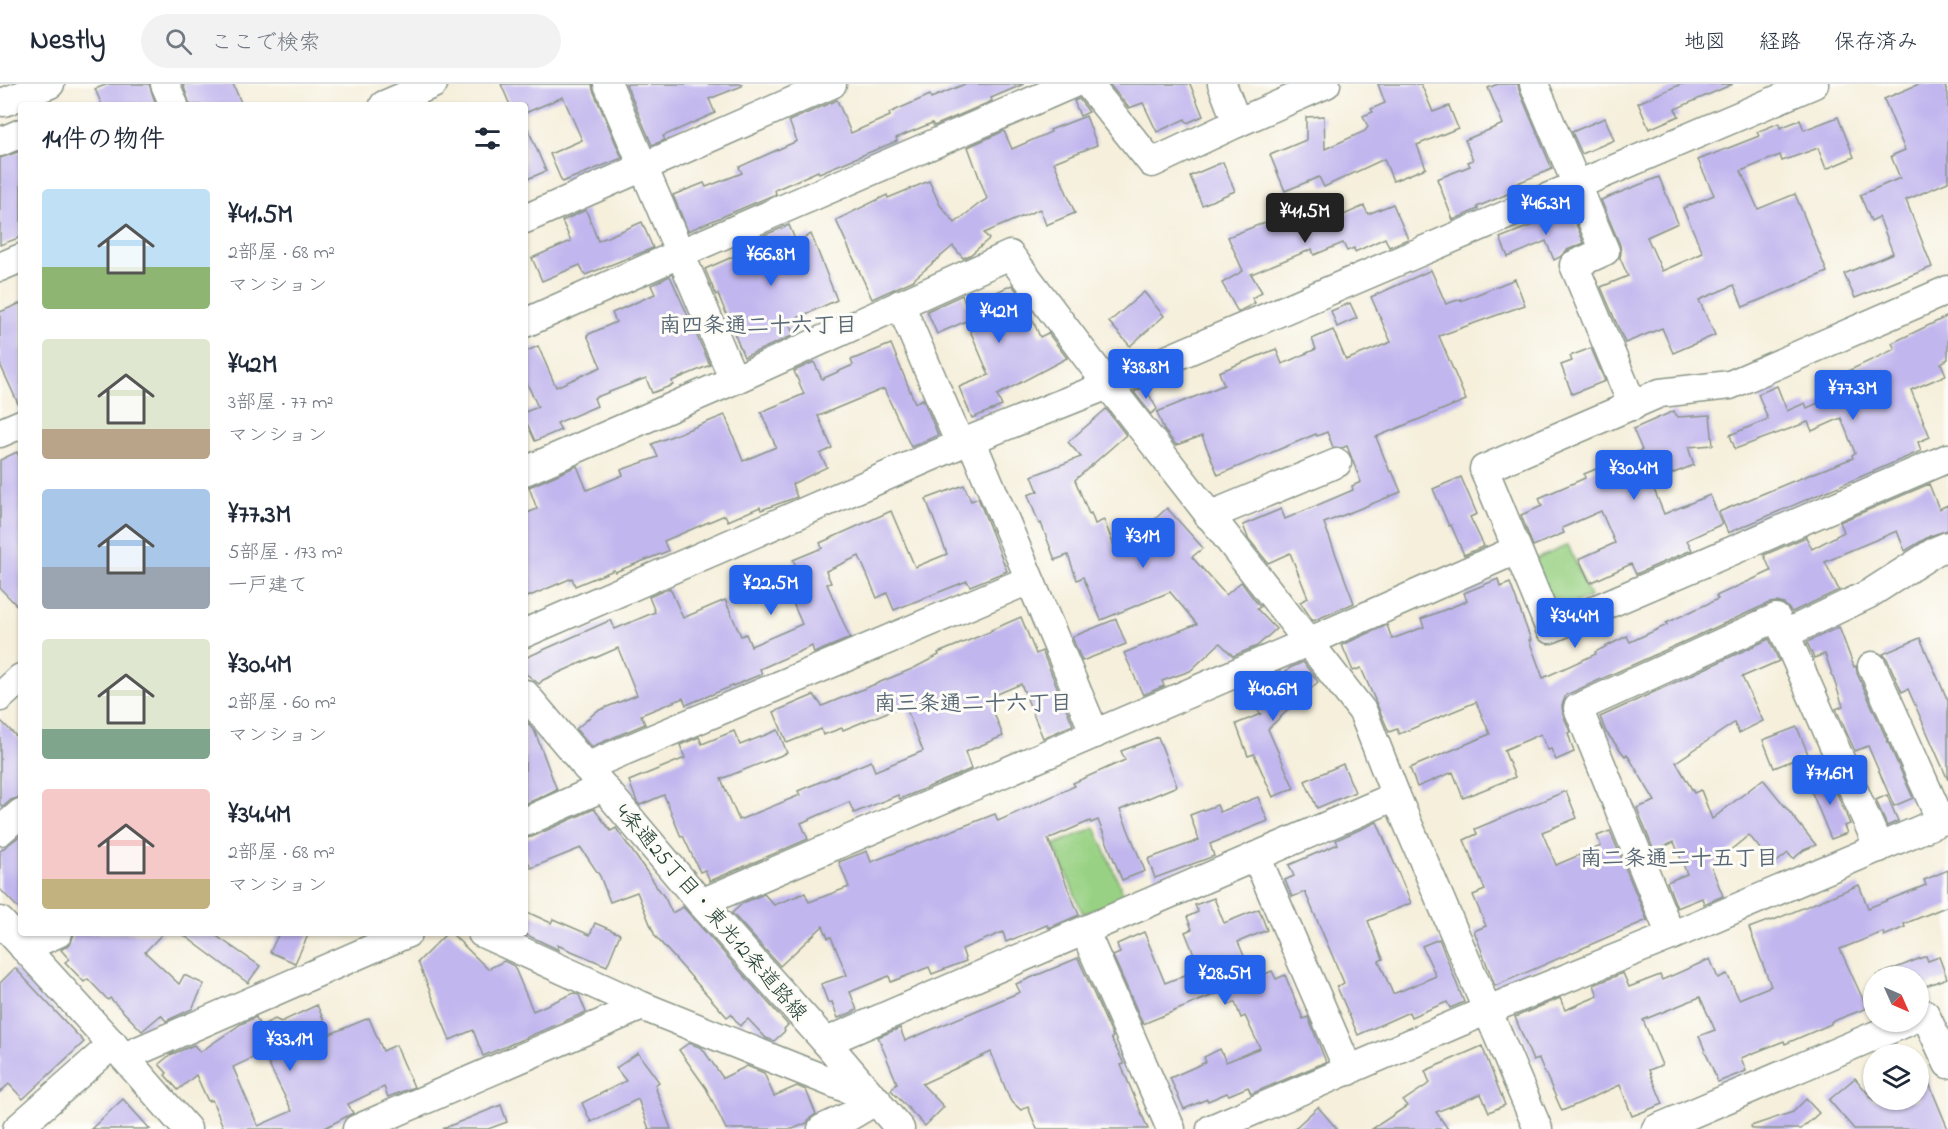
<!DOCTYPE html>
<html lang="ja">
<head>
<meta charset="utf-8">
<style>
	:root { --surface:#fff; --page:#f2f2f3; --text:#1f2937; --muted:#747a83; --line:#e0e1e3; --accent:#2563eb }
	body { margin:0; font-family:"Indie Flower","Klee One",sans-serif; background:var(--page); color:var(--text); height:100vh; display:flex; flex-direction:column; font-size:22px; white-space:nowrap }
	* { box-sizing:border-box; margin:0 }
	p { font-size:20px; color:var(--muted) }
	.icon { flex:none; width:33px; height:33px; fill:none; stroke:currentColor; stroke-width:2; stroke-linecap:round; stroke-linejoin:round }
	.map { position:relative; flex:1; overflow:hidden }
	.side { position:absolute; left:18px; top:18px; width:510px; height:834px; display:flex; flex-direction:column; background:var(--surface); border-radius:6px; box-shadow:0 2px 4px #0004 }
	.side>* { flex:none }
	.needle { width:39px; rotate:135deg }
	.buttons { position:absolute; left:1863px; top:882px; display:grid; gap:12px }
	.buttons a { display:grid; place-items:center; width:66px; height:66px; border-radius:50%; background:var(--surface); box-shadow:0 2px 4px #0004; font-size:30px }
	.price { position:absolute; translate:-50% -51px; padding:0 14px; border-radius:6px; background:var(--accent); color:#fff; font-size:20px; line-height:39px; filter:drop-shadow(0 2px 3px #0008) }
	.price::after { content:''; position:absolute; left:50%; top:36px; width:18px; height:14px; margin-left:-9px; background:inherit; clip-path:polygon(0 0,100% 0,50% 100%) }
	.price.on { background:#222; color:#fff }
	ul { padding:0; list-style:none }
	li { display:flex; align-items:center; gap:18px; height:150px; padding:0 24px }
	li span { display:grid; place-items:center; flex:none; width:168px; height:120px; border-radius:6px; color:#555 }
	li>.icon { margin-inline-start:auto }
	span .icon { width:72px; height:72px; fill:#fffc; stroke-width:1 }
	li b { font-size:26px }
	h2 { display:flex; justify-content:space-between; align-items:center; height:72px; padding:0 24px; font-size:26px }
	header { display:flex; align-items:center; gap:36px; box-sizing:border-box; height:84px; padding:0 30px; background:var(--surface); border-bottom:2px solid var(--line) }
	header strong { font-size:28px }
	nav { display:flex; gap:33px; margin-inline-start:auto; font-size:21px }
	.search { width:420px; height:54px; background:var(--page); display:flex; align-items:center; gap:15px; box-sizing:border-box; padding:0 21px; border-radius:33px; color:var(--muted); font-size:22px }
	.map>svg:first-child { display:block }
</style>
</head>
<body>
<header>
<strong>Nestly</strong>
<div class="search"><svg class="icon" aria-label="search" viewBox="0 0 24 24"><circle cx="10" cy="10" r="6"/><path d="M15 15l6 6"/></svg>ここで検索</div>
<nav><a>地図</a><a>経路</a><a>保存済み</a></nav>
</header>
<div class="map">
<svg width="1948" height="1045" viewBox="0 0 1948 1045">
	<rect width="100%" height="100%" fill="#fdfcf7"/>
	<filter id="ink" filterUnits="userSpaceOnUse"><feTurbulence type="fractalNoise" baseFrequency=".0167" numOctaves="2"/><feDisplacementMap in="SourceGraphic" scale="12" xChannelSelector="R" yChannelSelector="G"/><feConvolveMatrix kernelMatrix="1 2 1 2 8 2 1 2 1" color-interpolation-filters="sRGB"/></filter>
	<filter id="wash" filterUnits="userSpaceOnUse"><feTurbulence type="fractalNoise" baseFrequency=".008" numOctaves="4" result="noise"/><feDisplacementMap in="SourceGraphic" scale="24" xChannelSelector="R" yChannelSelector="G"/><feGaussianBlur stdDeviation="1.35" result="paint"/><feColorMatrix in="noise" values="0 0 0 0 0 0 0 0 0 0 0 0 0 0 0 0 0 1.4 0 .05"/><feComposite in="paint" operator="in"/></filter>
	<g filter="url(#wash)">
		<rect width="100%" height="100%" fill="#f5efdb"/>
		<g fill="#98d183" stroke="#5c875c" stroke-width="1.5">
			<path d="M1568 461 1590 513 1563 524 1547 514 1532 477Z"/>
			<path d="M1095 743 1125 813 1083 830 1054 761Z"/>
		</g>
		<g id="blocks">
			<g fill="#c1b6ee" fill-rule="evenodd">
				<path d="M108 0H149L156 21H102L95 5Z"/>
				<path d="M183 0H233L242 21H190Z"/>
				<path d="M501 0H592L593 6 622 74 562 98 550 70 582 56 563 13 525 29V21H510Z"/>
				<path d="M626 0H742V2L709 15 715 29 663 52 665 56 652 61Z"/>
				<path d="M965 0H1024L991 14 992 17 934 42 932 39 896 54 897 57 819 89 818 87 775 106 776 110 688 147 673 111 704 99 706 103 742 89 739 83 797 57 789 37 837 16 851 49 890 32 889 29 930 11 931 14Z"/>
				<path d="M1109 0H1190L1203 32 1187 39 1185 35 1157 48 1143 19 1129 24Z"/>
				<path d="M1378 0H1421L1433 28 1449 22 1458 44 1417 61 1426 84 1393 97 1384 75 1324 103 1319 93 1285 107 1270 71 1306 56V33L1324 32 1325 65 1365 47 1368 43 1363 32 1373 28 1371 25 1385 19Z"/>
				<path d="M1498 0H1518L1519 6 1552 85 1515 100 1517 106 1477 123 1478 125 1453 136 1437 95 1470 82 1468 78 1473 76 1465 56 1503 40 1488 4Z"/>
				<path d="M1681 0H1733L1675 25 1679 32 1649 45 1638 19Z"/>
				<path d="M1919 0H1944L1948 10V98L1906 116 1932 183 1855 214 1844 190 1893 169 1879 133 1871 137 1860 111 1900 94 1891 72 1905 66 1884 15Z"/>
				<path d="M1079 15 1089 28 1080 32 1074 17Z"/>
				<path d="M1086 32 1097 61 1054 78 1075 129 1046 141 1040 125 984 149 989 155 970 171 963 174 953 162 914 195V196L872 215 836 136 887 111 888 114 929 97 940 121 955 139 980 119 987 115 968 63 1004 47 1012 65 1051 48 1050 46Z"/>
				<path d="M1838 33 1854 73 1826 85 1818 64 1782 77 1780 71 1741 87 1758 125 1795 110 1827 188 1743 223 1734 201 1699 216 1715 251 1673 269 1662 244 1625 259 1601 203 1628 192 1620 174 1621 168 1620 161 1601 116 1659 93 1678 139 1647 153 1662 187 1703 169 1683 124 1714 111 1698 76 1759 52 1757 48 1779 39 1780 44 1800 36 1804 46Z"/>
				<path d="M1605 34 1614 56 1582 70 1572 48Z"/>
				<path d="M525 38 546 87 525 96Z"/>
				<path d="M21 67V153L0 161V74Z"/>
				<path d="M1223 78 1235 107 1202 121 1190 92Z"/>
				<path d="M1393 120 1408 155 1389 163 1385 154 1355 168 1354 164 1347 167 1343 159 1314 171 1312 165 1251 190 1262 208 1252 214 1255 219 1238 228 1222 199 1243 187 1228 153 1281 132 1286 145 1326 128 1330 137 1364 122 1368 130Z"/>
				<path d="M586 126 598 157 642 138 653 164 585 191 580 181 542 197 532 174 571 157 562 137Z"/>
				<path d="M1570 126 1584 159 1567 166 1560 173 1554 176 1546 157 1508 173 1500 154Z"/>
				<path d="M789 141 796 158 811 150 837 216 788 238 794 251 744 273 718 210 716 211 705 185 739 170 736 163Z"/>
				<path d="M1431 186 1446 220 1461 215V217L1515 195 1525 221 1439 252 1466 316 1376 353 1390 388 1392 387 1401 408 1324 439 1354 519 1313 537 1300 518 1308 514 1290 469 1268 479 1248 454 1243 441 1281 425 1285 435 1353 406 1352 402 1361 398 1347 362 1342 364 1333 363 1327 348 1317 352 1316 350 1218 391 1202 352 1176 361 1164 346 1157 328 1224 301 1219 288 1276 265 1282 280 1316 265 1312 255 1333 246 1346 276 1391 258 1371 213Z"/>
				<path d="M670 192 710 281 672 297 673 301 652 309 646 294 594 314 597 322 557 339 561 346 535 357 525 335V328L538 323 525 295V268L538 262 556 303 601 283 587 251 616 238 612 229 655 210 651 201Z"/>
				<path d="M1012 201 1025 218 1040 253 1048 249 1067 274 997 311 1002 322 972 334 959 303 989 291 966 237 937 250 927 227 962 211 966 222Z"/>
				<path d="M1144 208 1164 232 1130 262 1109 238Z"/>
				<path d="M21 219V324H20L0 280V228Z"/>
				<path d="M1350 219 1357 234 1337 243 1331 227Z"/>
				<path d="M1948 232V275L1941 279 1946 291 1911 306 1930 353 1918 358 1921 367 1728 449 1719 428 1791 398 1853 374 1852 371 1855 369 1841 334 1812 347 1808 338 1735 365 1730 351 1768 335 1758 310 1777 302 1787 327 1805 319 1807 324 1849 305 1848 302 1856 299 1850 286 1895 265 1892 259Z"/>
				<path d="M891 260 915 319 923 315 938 351 911 363 884 305 878 307 818 332 832 364 820 370 827 383 792 400 797 413 761 426 760 423 728 437 725 431 664 457 668 467 615 488 614 486 575 502 572 494 525 514V430L537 425 529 403 577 382 587 406 623 391 621 386 658 373 652 360 725 331 743 377 776 363 761 328 804 310 794 287 814 278 822 295 853 281 851 276Z"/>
				<path d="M1591 264 1605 297 1572 310 1561 281 1572 277 1570 272Z"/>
				<path d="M1145 303 1157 325 1151 330 1134 308Z"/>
				<path d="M1106 325 1126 351 1075 396 1089 430 1091 429 1095 440 1104 436 1117 470 1167 424 1203 464 1192 473 1226 511 1241 498 1260 523 1257 525 1276 545 1257 562 1233 572 1220 559 1190 587 1162 597 1164 602 1143 611 1124 569 1197 540 1170 508 1101 536 1083 493 1077 496 1068 471 1055 476 1041 439 1039 440 1028 411 1038 407 1032 392 1081 373 1068 358Z"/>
				<path d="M1674 327 1677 333 1710 331 1713 361 1688 363 1694 381 1651 398 1664 430 1710 411 1722 440 1687 456 1692 466 1682 470 1636 490 1631 480 1590 499 1579 475 1615 459 1601 427 1562 444 1564 449 1533 462 1521 431 1542 422 1539 414 1585 394 1584 390 1642 366 1633 345Z"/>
				<path d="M17 368 21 378V526L0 504V376Z"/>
				<path d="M1461 393 1477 430 1470 433 1484 462 1464 471 1451 441 1449 442 1433 405Z"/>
				<path d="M1929 400 1939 425 1948 421V446L1930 452 1905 467 1897 447 1837 472V473L1825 478 1839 506 1792 528 1784 520 1777 518 1769 519 1566 611 1562 621 1563 630 1570 648 1568 649 1574 668 1556 676 1551 665 1548 666 1541 650 1504 666 1515 693 1463 714 1453 688 1417 703 1410 684 1490 650 1476 618 1399 650 1397 645 1389 648 1361 584 1353 587 1342 561 1387 541 1392 555 1424 543 1421 535 1467 517 1464 509 1498 495 1500 503 1510 499 1531 556H1529L1543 594 1596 570 1595 568 1627 552 1630 558 1667 541 1666 539 1718 515 1716 512 1771 487 1764 471 1806 453 1812 465 1844 448 1840 438Z"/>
				<path d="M964 401 971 417 978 414 1007 487 970 502 967 497 894 526 887 509 877 514 859 472 826 487 831 499 827 500 850 554 814 569 812 562 760 585 762 590 686 621 683 614 641 631 645 640 591 663 576 645 597 627 637 611 618 564 595 574 594 573 543 596 539 600 525 589V574L611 536 615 545 655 528 649 513 670 504 683 534 725 516 741 552 746 550 751 562 802 540 780 489 796 482 793 476 822 464 820 459 891 427 915 483 947 470 926 415Z"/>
				<path d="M1021 533 1036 570 1042 567 1073 641 1043 654 1021 600 988 614 1003 652 965 668 971 685 900 715 898 711 854 729 849 718 801 739 808 755 710 797 705 786 700 788 683 752 681 753 664 711 640 721 637 718 629 697 685 674 680 661 699 653 702 660 734 647 740 661 778 646 787 669 721 695 739 736 800 711 798 707 871 677 875 687 923 667 905 621 843 646 842 644 823 651 821 645 787 659 774 628 814 611 822 622 912 585 939 571 938 569 992 547 991 546Z"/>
				<path d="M1116 535 1126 560 1082 577 1072 553Z"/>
				<path d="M1839 543 1854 583 1856 582 1857 589 1913 714 1894 722 1868 662 1855 667 1836 625 1843 622 1825 570 1814 574 1807 558Z"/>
				<path d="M1920 554 1948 617V696L1908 605 1902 608 1887 575 1883 570Z"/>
				<path d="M1769 555 1779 577 1742 593 1763 637 1739 649 1734 639 1676 678 1694 709 1701 706 1712 735 1763 695 1816 761 1804 766 1793 775 1788 769 1773 781 1749 751 1711 782 1723 812 1704 820 1702 814 1677 824 1667 798 1687 790 1674 758 1654 767 1637 724 1655 717 1627 670 1625 672 1606 648 1600 633Z"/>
				<path d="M1303 578 1318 598 1268 645 1294 704 1273 713 1254 670 1248 672 1236 640 1261 630 1239 606 1259 597 1266 605 1290 584Z"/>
				<path d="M0 636 21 657V713L11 716 3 723 0 720Z"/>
				<path d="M525 636 535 648 557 706 525 720Z"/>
				<path d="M1797 643 1808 670 1774 684 1763 656Z"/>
				<path d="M1158 653 1177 702 1120 726 1145 787 1122 796 1098 736 1091 739 1090 737 1048 755 1079 831 1049 844 1047 841 1006 858 1003 848 962 865 966 877 932 890 929 883 891 898 889 892 850 908 857 926 846 931 838 934 832 918 828 919 821 900 847 891 831 853 828 854 823 842 780 882 732 829 743 819 764 810 774 821 805 809 809 818 849 803 839 778 867 767 871 778 995 730 998 737 1075 702 1073 699 1125 676 1121 667Z"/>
				<path d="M1343 680 1355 708 1317 724 1305 697Z"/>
				<path d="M1829 691 1850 740 1844 742 1847 749 1831 755 1808 699Z"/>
				<path d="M1566 707 1577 734 1542 748 1556 781 1601 762 1597 752 1610 747 1647 836 1495 902 1474 847 1486 842 1473 811 1485 806 1464 756 1477 750 1475 745Z"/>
				<path d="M1887 711 1898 737 1887 742 1876 716Z"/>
				<path d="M1258 713 1268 737 1210 760 1214 772 1155 794 1148 775 1199 756 1190 731 1217 721 1220 728Z"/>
				<path d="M594 725 611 747 616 744 654 798 657 804H658L665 814 672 829 683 823 788 941 784 945 785 947 774 957 766 954 748 935 740 942 731 930 727 933 655 852 637 808 610 818 600 792 581 764 531 784 525 770V754L532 753Z"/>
				<path d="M1377 738 1411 819 1368 837 1383 875 1379 877 1393 910 1436 892 1422 862 1439 855 1464 918 1450 924 1447 918 1411 933 1409 928 1358 951 1337 903 1344 899 1305 808 1292 813 1285 796 1294 792 1289 781 1338 760 1336 756Z"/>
				<path d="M21 751V827L0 805V767Z"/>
				<path d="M1948 786V822L1904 840 1905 843 1884 852 1883 848 1840 865 1867 924 1831 938V940L1785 960 1784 957 1741 974 1746 987 1718 998 1699 952 1715 946 1700 913 1643 936 1662 981 1649 986 1663 1020 1632 1032 1620 1001 1562 1027 1539 975 1533 977 1515 933 1560 914 1565 926 1598 912 1594 901 1623 889 1629 903 1660 891 1662 896 1710 875 1718 894 1727 890 1739 915 1771 902 1749 844 1770 836 1771 837 1859 801 1868 824 1926 801 1924 796Z"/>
				<path d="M1214 814 1224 839 1259 825 1267 846 1238 858 1254 895 1272 887 1276 895 1285 891 1303 935 1308 933 1326 978 1251 1010 1248 1003 1229 1011 1227 1009 1208 1017 1207 1015 1184 1025 1170 994 1206 978 1204 973 1220 965 1226 978 1260 964 1245 932 1241 934 1235 918 1229 921 1223 907 1143 940 1113 872 1120 869 1117 860 1144 848 1165 899 1200 885 1185 848 1192 845 1187 833 1198 828 1195 821Z"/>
				<path d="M525 827 551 839 553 835 590 851 595 839 620 850 607 882 557 861 559 866 525 850Z"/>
				<path d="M74 849H163L145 868 179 900 184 891 204 900 192 925 166 937 161 931 142 947 110 914 108 916 88 895 84 898 65 878 69 875 61 866 71 859Z"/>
				<path d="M181 849H212L260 882 248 899Z"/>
				<path d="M279 849H309L295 879 270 868Z"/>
				<path d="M447 849H451L488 885 504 877 514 882 533 927 574 909 579 911 586 928 483 972 473 946 450 956 418 878Z"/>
				<path d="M1926 872 1928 877 1939 873 1947 894 1918 905V892H1876Z"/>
				<path d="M1078 874 1113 953 1111 954 1124 980 1121 981 1148 1045H1037L1028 1023 1021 1026 1010 1016 991 968 922 1000 944 1023 925 1042 891 1006 897 999 878 953 900 944 905 957 1020 908 1016 900Z"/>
				<path d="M15 884 84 958 23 1015 9 1000 0 1008V899Z"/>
				<path d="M317 921 330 950 369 934 383 967 396 961 414 1003 388 1013 384 1003 348 1020 353 1029 323 1045H224L212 1016 208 1017 196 991 178 1006 165 991 167 989 159 980 170 971 194 961 200 968 241 940 256 933 260 942 275 935 281 938ZM263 969 292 1027 258 1042 233 983Z"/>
				<path d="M689 959 702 964 723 994 747 982 764 989 774 1012 797 1002 806 1006 816 1030 809 1035 807 1039 793 1045H726L706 1004 679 966Z"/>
				<path d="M1482 962 1505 1021 1489 1028 1481 1010 1436 1028 1448 1045H1372L1407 1022 1403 1017 1430 999 1425 987Z"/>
				<path d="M638 969 659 998 655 1001 657 1004 656 1005 671 1045H649L638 1015 591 1038 582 1019 626 997 616 984Z"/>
				<path d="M1919 975 1948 1045H1854L1829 1016 1855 994 1873 1016H1918Z"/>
				<path d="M123 1015 150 1045H91Z"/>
				<path d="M1806 1015 1819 1029 1801 1045H1752L1751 1042 1793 1028Z"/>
				<path d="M501 1021 507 1038 488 1045H442Z"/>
				<path d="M1318 1023 1337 1045H1294Z"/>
			</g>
		</g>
	</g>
	<g filter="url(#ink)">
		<use href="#blocks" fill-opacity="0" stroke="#8a9688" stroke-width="1.5"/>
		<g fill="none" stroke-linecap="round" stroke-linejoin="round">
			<defs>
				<g id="minor">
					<path d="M165 0 174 21"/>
					<path d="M608 0 734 296"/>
					<path d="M1088 0 1152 79 1237 39 1326 0"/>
					<path d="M1222 0 1237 39"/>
					<path d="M1534 0 1605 167 1574 181 1633 322"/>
					<path d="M4 18 50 0"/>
					<path d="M384 21 433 0"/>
					<path d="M0 58 21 49"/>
					<path d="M525 135 832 0"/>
					<path d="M0 183 21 174"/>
					<path d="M1948 206 1730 301 1660 309 1484 385 1550 545 1948 374"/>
					<path d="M900 220 960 360"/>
					<path d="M525 239 679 170 1072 0"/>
					<path d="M0 349 21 340"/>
					<path d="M971 356 1095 650"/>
					<path d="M525 387 734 296 1010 171 1108 301 1363 628 1396 712 1538 1045"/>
					<path d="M1209 432 1337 379"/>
					<path d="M525 549 960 360 1108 301 1814 0"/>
					<path d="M1785 550 1869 510 1936 467 1948 462"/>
					<path d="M1872 582 1941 737"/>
					<path d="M525 610 701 819 826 958 900 1045"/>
					<path d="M0 613 21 594"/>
					<path d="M586 683 1029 496"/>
					<path d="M525 738 603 703"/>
					<path d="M0 747 21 729"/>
					<path d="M1256 772 1349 987"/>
					<path d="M701 819 1308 558 1516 466"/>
					<path d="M0 837 124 973 187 1045"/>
					<path d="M1085 848 1171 1045"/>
					<path d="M482 849 642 922 873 1015"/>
					<path d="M1671 852 1578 624 1776 534 1785 550 1879 764"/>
					<path d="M24 864 58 849"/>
					<path d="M1925 930 1948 980"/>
					<path d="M826 958 1396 712"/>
					<path d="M124 973 408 849"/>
					<path d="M17 1045 113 960"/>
					<path d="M357 1045 642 922"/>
					<path d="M822 1045 850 1032 877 1016"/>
					<path d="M1211 1045 1488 926 1671 852 1948 734"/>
					<path d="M1656 1045 1907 938"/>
				</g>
			</defs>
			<use href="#minor" stroke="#8a9688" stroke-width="31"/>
			<use href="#minor" stroke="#fff" stroke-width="28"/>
		</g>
	</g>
	<g text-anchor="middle" stroke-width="6" stroke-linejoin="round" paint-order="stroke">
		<g font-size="21" fill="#1f3d34" stroke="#fdfcf7">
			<text transform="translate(712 828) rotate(49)" y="7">4条通25丁目・東光12条道路線</text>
		</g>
		<g font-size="22" font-weight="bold" fill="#586775" stroke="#fdfcf7">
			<text x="758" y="248">南四条通二十六丁目</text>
			<text x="973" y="626">南三条通二十六丁目</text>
			<text x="1679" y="781">南二条通二十五丁目</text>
		</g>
	</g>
</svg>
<div class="buttons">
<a><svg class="needle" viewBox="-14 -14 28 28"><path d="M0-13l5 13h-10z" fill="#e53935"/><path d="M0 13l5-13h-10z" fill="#747a83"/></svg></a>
<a><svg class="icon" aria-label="layers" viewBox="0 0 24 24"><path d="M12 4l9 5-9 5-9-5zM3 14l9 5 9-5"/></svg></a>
</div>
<b class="price" style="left:1546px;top:152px">¥46.3M</b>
<b class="price on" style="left:1305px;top:160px">¥41.5M</b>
<b class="price" style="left:771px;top:203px">¥66.8M</b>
<b class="price" style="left:999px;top:260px">¥42M</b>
<b class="price" style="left:1146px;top:316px">¥38.8M</b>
<b class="price" style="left:1853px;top:337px">¥77.3M</b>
<b class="price" style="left:1634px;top:417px">¥30.4M</b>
<b class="price" style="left:1143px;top:485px">¥31M</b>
<b class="price" style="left:771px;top:532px">¥22.5M</b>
<b class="price" style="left:1575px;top:565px">¥34.4M</b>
<b class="price" style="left:1273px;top:638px">¥40.6M</b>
<b class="price" style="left:1830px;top:722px">¥71.6M</b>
<b class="price" style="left:1225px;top:922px">¥28.5M</b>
<b class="price" style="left:290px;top:988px">¥33.1M</b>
<section class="side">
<h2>14件の物件<svg class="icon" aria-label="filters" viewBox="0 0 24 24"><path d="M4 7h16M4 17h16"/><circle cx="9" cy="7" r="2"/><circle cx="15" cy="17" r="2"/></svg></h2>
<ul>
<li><span style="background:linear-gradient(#bfe0f5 65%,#8fb573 0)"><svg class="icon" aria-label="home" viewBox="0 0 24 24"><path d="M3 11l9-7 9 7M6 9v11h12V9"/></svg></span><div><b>¥41.5M</b><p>2部屋 · 68 m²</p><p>マンション</p></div></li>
<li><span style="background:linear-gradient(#dfe7d0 75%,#b9a48a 0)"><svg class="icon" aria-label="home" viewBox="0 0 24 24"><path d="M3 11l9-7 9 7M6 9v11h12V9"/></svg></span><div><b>¥42M</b><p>3部屋 · 77 m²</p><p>マンション</p></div></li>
<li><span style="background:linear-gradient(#a9c7e8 65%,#9aa5b1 0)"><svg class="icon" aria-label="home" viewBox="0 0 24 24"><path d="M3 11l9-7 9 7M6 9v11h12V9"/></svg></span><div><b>¥77.3M</b><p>5部屋 · 173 m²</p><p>一戸建て</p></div></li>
<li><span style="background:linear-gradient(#dfe7d0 75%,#7fa58c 0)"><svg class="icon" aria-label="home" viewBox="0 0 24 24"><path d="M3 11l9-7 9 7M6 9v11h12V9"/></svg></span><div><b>¥30.4M</b><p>2部屋 · 60 m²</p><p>マンション</p></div></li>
<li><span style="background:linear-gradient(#f6c9c9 75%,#c2b280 0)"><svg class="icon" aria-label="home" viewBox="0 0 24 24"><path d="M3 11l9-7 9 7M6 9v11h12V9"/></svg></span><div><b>¥34.4M</b><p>2部屋 · 68 m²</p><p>マンション</p></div></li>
</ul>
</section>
</div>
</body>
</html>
